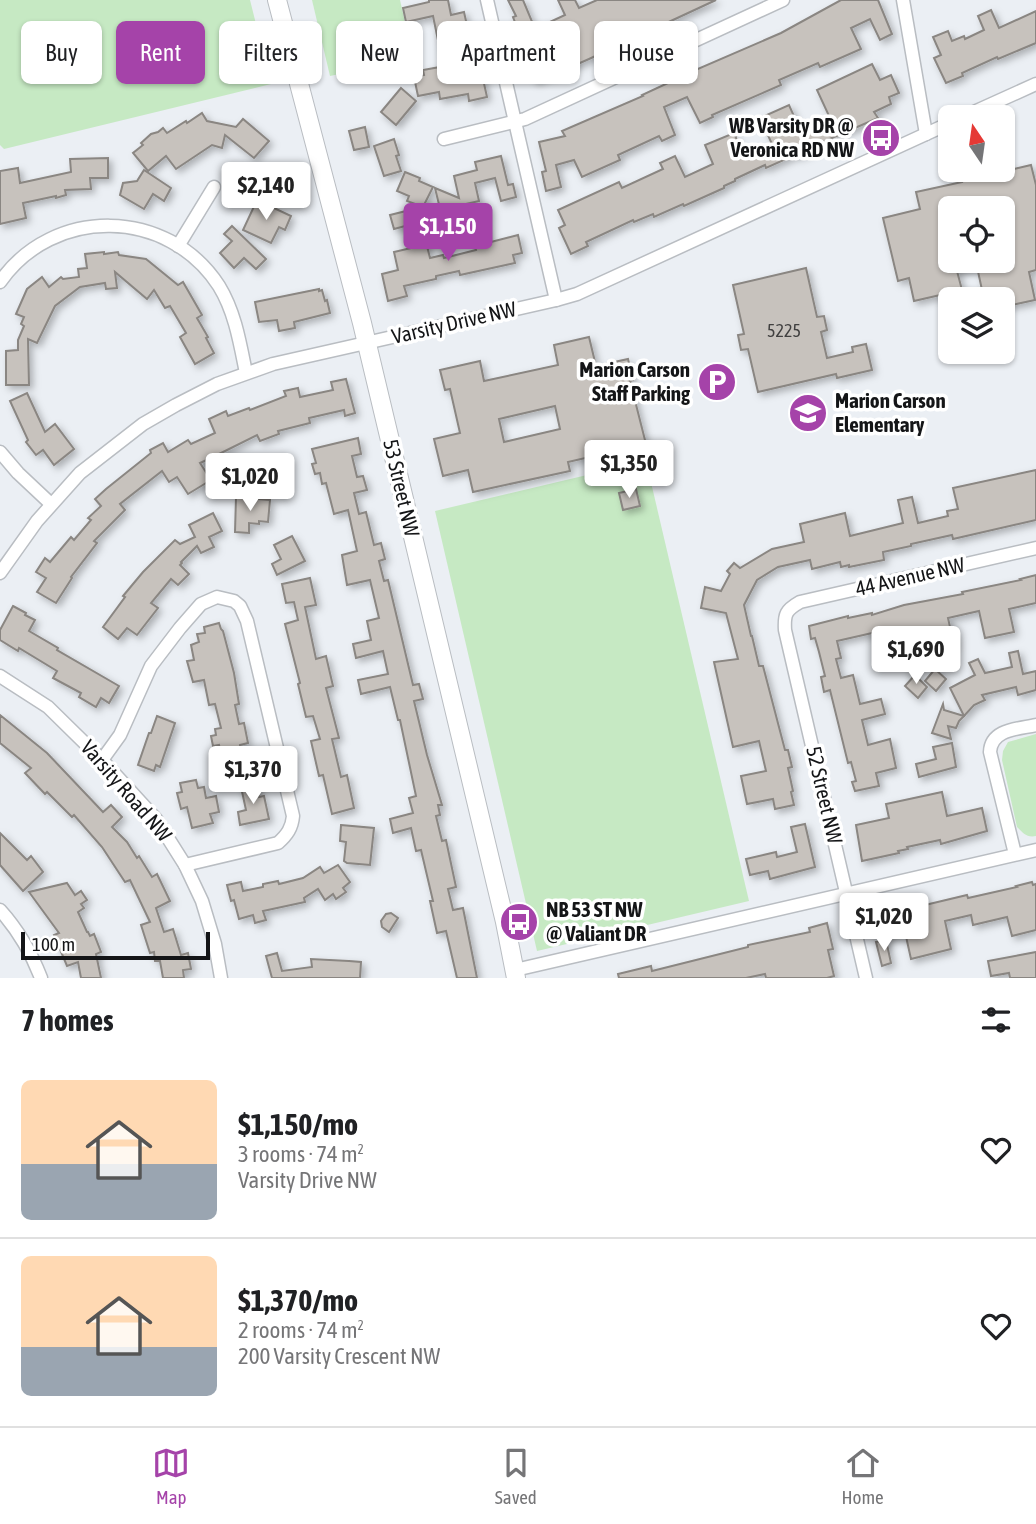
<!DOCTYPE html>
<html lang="en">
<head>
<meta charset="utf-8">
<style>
	:root { --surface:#fff; --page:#f2f2f2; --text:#202124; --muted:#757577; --line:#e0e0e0; --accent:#a543a9 }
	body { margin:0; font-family:"Asap Condensed",sans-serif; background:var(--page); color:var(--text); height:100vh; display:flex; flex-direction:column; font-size:26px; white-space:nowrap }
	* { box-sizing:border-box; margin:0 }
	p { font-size:23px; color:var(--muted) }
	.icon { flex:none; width:38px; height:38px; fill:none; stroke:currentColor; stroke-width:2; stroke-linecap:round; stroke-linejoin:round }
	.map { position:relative; height:978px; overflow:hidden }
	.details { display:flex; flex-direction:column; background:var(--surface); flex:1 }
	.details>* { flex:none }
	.banner { position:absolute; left:21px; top:21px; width:994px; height:63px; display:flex; gap:14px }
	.needle { width:46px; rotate:347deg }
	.fabs { position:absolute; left:938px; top:105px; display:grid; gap:14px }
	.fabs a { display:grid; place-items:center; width:77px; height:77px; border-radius:10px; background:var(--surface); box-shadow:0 2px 5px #0004; font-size:35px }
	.scale { position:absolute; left:21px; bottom:18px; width:189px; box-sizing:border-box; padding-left:7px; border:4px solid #141517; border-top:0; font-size:19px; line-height:24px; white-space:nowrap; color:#141517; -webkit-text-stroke:5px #fff; paint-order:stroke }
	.price { position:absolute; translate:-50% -60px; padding:0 16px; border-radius:7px; background:#fff; color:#222; font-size:23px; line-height:46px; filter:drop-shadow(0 2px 4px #0008) }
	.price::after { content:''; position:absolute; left:50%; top:42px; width:21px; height:16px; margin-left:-10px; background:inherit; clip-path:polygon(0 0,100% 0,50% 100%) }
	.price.active { background:var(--accent); color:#fff }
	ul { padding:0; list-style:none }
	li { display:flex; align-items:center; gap:21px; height:175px; padding:0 21px }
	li+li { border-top:2px solid var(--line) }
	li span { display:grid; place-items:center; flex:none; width:196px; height:140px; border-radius:10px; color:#555 }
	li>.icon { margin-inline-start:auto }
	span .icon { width:84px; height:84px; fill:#fffc; stroke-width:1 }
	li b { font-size:30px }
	h2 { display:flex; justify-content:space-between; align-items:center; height:84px; padding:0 21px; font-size:30px }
	.pill { padding:0 24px; border-radius:10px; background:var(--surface); box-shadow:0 2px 5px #0004; font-size:24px; line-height:63px }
	.pill.active { background:var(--accent); color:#fff }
	.menu { display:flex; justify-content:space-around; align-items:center; height:98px; border-top:2px solid var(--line); background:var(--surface); font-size:19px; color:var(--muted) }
	.menu a { display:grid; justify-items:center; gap:4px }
	.menu .active { color:var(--accent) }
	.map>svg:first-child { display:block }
</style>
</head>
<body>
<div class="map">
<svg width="1036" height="978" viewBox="0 0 1036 978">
	<defs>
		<filter id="shadow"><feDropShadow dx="3.5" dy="3.5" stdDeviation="3.5" flood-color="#0004"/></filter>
	</defs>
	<rect width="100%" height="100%" fill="#ebeff4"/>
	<g fill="#c6e9c3">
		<path d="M0 0H250L271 84 4 149 0 145Z"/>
		<path d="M312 0H400L413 58 330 76Z"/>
		<path d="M646 461 749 901 537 951 435 511Z"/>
		<path d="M1036 734V836C1027 838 1023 833 1017 827L1002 760 1003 751 1008 742Z"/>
	</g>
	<g fill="#c7c2bd" stroke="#8a8682" stroke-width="2" fill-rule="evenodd" filter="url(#shadow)">
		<path d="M429 0H448L451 15 464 12 474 57 478 70H481L487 97 469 101 468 94 440 99 439 92 418 96 414 77 424 75 423 70 440 67 441 71 463 66 458 46 440 50 433 16 406 22 403 8 429 2Z"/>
		<path d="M508 0H523L533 24 518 30 513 17 516 16Z"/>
		<path d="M558 0H575L579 8 597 0H716L589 59 562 71 561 69 535 81 523 54 546 44 539 27 565 15Z"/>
		<path d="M841 0H878L892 34 880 40 870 19 851 28 861 49 820 67 818 63 779 80 781 85 712 115 713 117 700 123 687 97 664 107 675 135 662 141 659 136 618 155 620 160 582 177 574 160 556 165 561 187 546 191 542 172 546 171 539 142 565 136 562 131 643 96 642 95 668 83 667 81 690 70 691 72 781 33Z"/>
		<path d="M991 10 999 28 1036 11V43L998 59 997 57 962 73 963 76 946 83 934 58 941 55 933 37 948 31 952 41 964 36 965 39 984 30 978 16Z"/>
		<path d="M872 64 880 80 891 75 899 93 889 97 891 104 874 112 878 118 820 143 821 146 798 156 797 154 766 168 765 165 735 179V181L724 186V188L684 206 683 204 654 217 653 214 634 222 633 220 586 242 588 246 571 254 559 228 565 225 558 210 619 182 622 188 663 169 660 163 675 156 685 177 713 164 705 145 734 133 743 154 753 150 755 152 772 144 760 118 789 105 801 132 830 118 817 90Z"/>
		<path d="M401 88 416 101 396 125 381 112Z"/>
		<path d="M202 113 207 121 236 127 243 119 269 141 254 158 225 135 222 148 212 145 176 169 166 156 148 171 133 153 143 145 141 143 151 134 158 132 163 128 167 133 186 121 187 123Z"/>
		<path d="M365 127 369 147 354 150 349 131Z"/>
		<path d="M394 139 399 155 396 156 401 171 384 176 374 146Z"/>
		<path d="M501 156 508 185 513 184 516 197 501 201 495 178 475 183 479 201 453 207 455 214 442 217 435 188 459 198 454 176 477 170 475 162Z"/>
		<path d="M108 158V178H90L91 189 65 190 66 195 56 198V196L23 203 26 218 0 224V171L18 168 20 183 71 172 70 159Z"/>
		<path d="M1031 165 1036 185V270L1029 272 1035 300 1007 306 1004 296 984 299 977 267 957 271 962 290 914 301 909 278 898 281 883 218 920 209 916 192 962 182 961 179 1014 167V169ZM950 208H1003V261H950Z"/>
		<path d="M281 167 287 190 258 197 265 181 254 184 251 172 264 169V171Z"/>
		<path d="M144 170 171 188 164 201 153 194 144 209 120 195 123 183 137 181Z"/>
		<path d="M405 172 420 178 419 181 433 187 423 207 407 201 409 196 397 191Z"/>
		<path d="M257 200 291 216 285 230 279 227 271 243 243 230Z"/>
		<path d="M406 211 409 225 394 229 390 215Z"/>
		<path d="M232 226 266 259 256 269 244 258 234 268 220 253 232 241 224 234Z"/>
		<path d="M484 228 487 243 518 235 522 253 513 255 515 263 460 275 459 271 436 276V279L404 286 407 296 388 301 382 274 398 270 394 252 411 248 410 245 426 242 430 258 443 255 444 258 476 250 472 231Z"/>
		<path d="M104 252V254L118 252 119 255 146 259 178 285 183 282 202 315 197 318 208 337 206 338 214 353 195 364 180 337 186 333 170 306 165 308 154 290 147 299 115 272 117 288 106 289 105 283 80 287 55 306 37 343 28 339 29 385H6V351L18 350V340L24 326 21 324 24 317 16 314 27 289 42 277 49 287 61 277 63 279 79 277 78 269 87 268 85 254Z"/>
		<path d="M806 268 817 317 824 316 827 330 821 332 827 358 853 352 852 347 866 344 872 370 837 378 836 374 758 392 748 349 741 350 738 335 744 334 733 285Z"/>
		<path d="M319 289V291L322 290 325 301 327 300 330 313 294 322 295 328 279 331 277 320 259 322 255 302Z"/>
		<path d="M589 337 596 366 628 359 633 380 630 381 646 444 568 462 570 471 473 492 468 470 443 476 434 439 460 433 450 389 445 390 440 370 480 361 484 381 558 365 554 345ZM555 406 560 429 504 442 499 419Z"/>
		<path d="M346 379 355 413 345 416 344 410 309 418 310 423 278 431 279 434 260 441 257 435 211 458 200 463 211 480 188 494 177 477 169 482 162 471 120 504 125 510 94 541 97 543 71 577 72 578 56 603 37 592 46 578 36 572 45 558 50 562 71 537 74 540 91 520 88 518 101 506 95 499 106 489 151 453 150 450 163 443 168 452 188 440 191 444 215 433 209 419 226 411 228 416 249 408 250 410 286 396 284 391 298 388 300 397 333 390 331 382Z"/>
		<path d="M27 393 45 432 55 424 74 449 54 465 43 450 36 455 26 442 28 440 10 401Z"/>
		<path d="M358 438 361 454 352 456 357 477 363 476 367 490 354 493 359 514 366 512 374 545 381 543 385 559 379 561 384 581 388 580 413 685 419 684 423 699 414 701 427 755 442 805H438L440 815 436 816 442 841 446 840 456 887 448 889 453 910 463 908 477 978H457L446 931 437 933 430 901H433L421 850 416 851 411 828 393 833 390 819 413 813 409 798 416 796 400 720H398L390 687 361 694 358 680 388 674 383 651 356 658 353 644 371 640 367 621 379 618 370 580 347 585 342 555 357 551 348 510 334 514 326 483 322 484 320 473 315 474 312 464 316 463 312 449Z"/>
		<path d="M1036 470V520L953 539 952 535 911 544V546L883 552 884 560 849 567V565L841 567 840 562 812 569 810 560 778 567 757 580 744 605 751 636H752L759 666H763L785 750H788L792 767 788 768 793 791 791 792 794 805 775 809 773 799 747 804 741 776 766 771 759 741 733 747 714 662 738 659 726 613 701 608 705 587 721 591 730 574 727 571 734 563 740 568 772 549 804 542 800 524 845 513 850 536 903 523 898 500 912 497 918 523 948 516 947 511 958 509 953 488Z"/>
		<path d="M636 489 640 506 623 510 619 493Z"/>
		<path d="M236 497 270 500 268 522 259 521V524L249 523V533L235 532Z"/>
		<path d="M213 513 222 531 209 537 214 547 201 553 197 546 181 562 182 563 180 565 189 574 178 585 171 579 151 603 158 608 137 635 127 628 118 639 103 627 125 597 123 596 143 572 175 540 180 544 195 537 189 525Z"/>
		<path d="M292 536 305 561 277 575 272 564 281 559 274 545Z"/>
		<path d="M1036 575V603L1009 609 1014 632 985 638 979 611 948 618 954 645 887 660 881 631 837 641 841 658 836 659 841 678 853 675 860 704 881 699 885 714 862 720 868 745 890 739 896 768 876 773 879 786 855 791 852 782 856 781 851 762 848 763 830 690 824 692 821 677 825 676 819 652 815 638 811 639 809 626 848 616V618L872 613V615L904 605 963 594 962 592 1021 580 1020 579Z"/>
		<path d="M310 578 316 605 305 607 316 659 326 656 333 686 326 688 339 738 332 739 341 777 347 775 354 808 332 814 323 775 319 776 311 741 320 739 313 716 306 717 298 684 300 683 285 624 298 620 294 602 286 603 282 584Z"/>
		<path d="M13 606 26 613 25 615 35 620 29 631 58 648 57 650 119 686 109 703 101 698 96 707 79 697 81 693 53 678 57 671 19 648 18 651 0 640V630Z"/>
		<path d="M219 623 221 629 223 631 234 673 239 704 235 705 239 724 244 723 248 743 240 745 242 758 223 763 219 745 213 746 211 736 216 735 215 729 221 728 215 704 209 705 204 680 193 682 187 661 194 660 191 645 199 642 197 634 205 633 204 627Z"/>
		<path d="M1018 651 1023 674 1036 671V690L1018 695 1016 687 982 695 985 700 974 705 964 716 950 688 975 675 969 663 978 659 985 673 1012 667 1009 653Z"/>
		<path d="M935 669 946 679 936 691 925 681Z"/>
		<path d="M915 675 927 687 918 698 905 686Z"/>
		<path d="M943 704 944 710 964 716 959 721 956 728 948 726 951 739 932 733Z"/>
		<path d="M0 715 47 753 103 812 111 805 122 817 112 827 127 842 137 858 139 856 152 877 157 874 170 901 156 908 164 932 173 929 181 955 188 953 191 969 183 970 184 978H163L160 961H155L154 952 150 953 141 925 150 922 130 880 125 882 102 847 74 815 72 817 47 792 45 794 25 773 31 768 0 743Z"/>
		<path d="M157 716 175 723 160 767 156 765 154 771 138 765 149 733H151Z"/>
		<path d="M952 743 956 767 919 777 916 764 936 759 933 747Z"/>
		<path d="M196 780 198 788 204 787 206 798 216 796 219 812 210 814 213 823 192 828 187 807 181 809 177 793 182 792 180 783Z"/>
		<path d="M256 784 259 797 264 796 269 819 240 825 238 812 246 810 241 787Z"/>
		<path d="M942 792 947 816 982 808 987 831 941 844 940 840 907 847 908 849 898 851 899 853 862 861 856 825 889 818 886 804Z"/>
		<path d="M805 824 815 867 770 879 768 871 750 875 746 859 776 852 777 857 797 852 791 827Z"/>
		<path d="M341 825 374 828 370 865 347 863 344 861 346 842 340 841Z"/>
		<path d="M0 833 27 860 31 856 43 872 23 891 0 865Z"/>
		<path d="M338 865 350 882 343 888 346 892 336 899 333 894 325 900 318 889 304 898 305 902 263 911 266 920 255 923 253 915 239 919 234 900 231 901 227 885 241 882 243 891 263 887V884L278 881 279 884 303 878 320 867 324 873Z"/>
		<path d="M1032 882 1033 885 1036 884V930L1012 936 1007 917 973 925 971 915 945 921 951 949 911 959 905 932 878 938 873 920 883 917V915L967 895 968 898 1017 887 1016 886Z"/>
		<path d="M67 883 75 895 81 891 87 900 81 904 84 908 78 912 87 932H88L90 936 94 934 101 952 96 954 101 978H81L78 962 67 966 54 935 59 933 29 892Z"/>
		<path d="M391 913 398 918 389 932 382 927 381 921 386 914Z"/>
		<path d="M827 923 833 949 828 950 834 976 827 978H766L765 974 746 978H619L618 974 651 966 652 971 748 947V945L810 932 809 928Z"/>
		<path d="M886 940 891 963 882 966 876 942Z"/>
		<path d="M1036 952V978H1010L1009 973 991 976 988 961Z"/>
		<path d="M277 953 282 971 312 967 311 959 349 961 361 962 360 978H272L266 956Z"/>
	</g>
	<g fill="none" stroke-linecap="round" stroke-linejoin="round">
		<defs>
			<g id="street">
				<path d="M487 0 556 300"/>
				<path d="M903 0 926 134"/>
				<path d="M963 117 1036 84"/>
				<path d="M444 139 525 119 783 0"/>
				<path d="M178 246 214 187"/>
				<path d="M0 282C53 206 168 207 219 286 235 312 240 343 246 373"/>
				<path d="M0 452 18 473 51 504"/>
				<path d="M0 573 37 521 80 473 143 424 176 405 217 384 273 364 556 300 577 294 950 123"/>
				<path d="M0 676 48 707 102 760 156 819 185 865 202 901 215 944 221 978"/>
				<path d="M102 760 120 735 151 666 180 628 201 604 217 597 234 601 240 606 247 621 293 816C292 828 287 835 278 843L185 865"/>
				<path d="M1015 854 990 752C991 729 1018 729 1036 725"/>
				<path d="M0 910C19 931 31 952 41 978"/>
				<path d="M515 970 1036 850"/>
				<path d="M866 978 785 630C784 614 786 610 800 602L1036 548"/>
			</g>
			<path id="secondary" d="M277 0 362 323 505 922 516 978"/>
		</defs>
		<use href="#street" stroke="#b9bdc2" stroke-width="15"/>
		<use href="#secondary" stroke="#b9bdc2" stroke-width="20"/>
		<use href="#street" stroke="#fff" stroke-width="12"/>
		<use href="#secondary" stroke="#fff" stroke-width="18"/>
	</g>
	<defs>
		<symbol id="bus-disc" viewBox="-11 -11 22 22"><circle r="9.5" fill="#a543a9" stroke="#fff"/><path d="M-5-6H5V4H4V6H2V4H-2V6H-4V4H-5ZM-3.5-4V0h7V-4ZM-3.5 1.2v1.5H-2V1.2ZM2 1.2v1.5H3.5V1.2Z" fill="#fff"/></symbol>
		<symbol id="parking-disc" viewBox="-11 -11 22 22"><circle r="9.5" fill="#a543a9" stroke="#fff"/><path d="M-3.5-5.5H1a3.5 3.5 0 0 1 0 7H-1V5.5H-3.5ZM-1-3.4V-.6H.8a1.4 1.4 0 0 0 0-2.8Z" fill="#fff"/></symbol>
		<symbol id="school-disc" viewBox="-11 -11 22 22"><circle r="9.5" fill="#a543a9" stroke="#fff"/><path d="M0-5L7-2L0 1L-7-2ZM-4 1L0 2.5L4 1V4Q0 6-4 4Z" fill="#fff"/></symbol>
	</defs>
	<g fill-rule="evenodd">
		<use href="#bus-disc" x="859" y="116" width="44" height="44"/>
		<use href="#parking-disc" x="695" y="360" width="44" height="44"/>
		<use href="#school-disc" x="786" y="391" width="44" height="44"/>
		<use href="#bus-disc" x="497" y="900" width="44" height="44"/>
	</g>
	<g text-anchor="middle" stroke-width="7" stroke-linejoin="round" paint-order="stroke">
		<g font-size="18" fill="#414040">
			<text x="784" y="337">5225</text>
		</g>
		<g font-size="21" font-weight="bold" fill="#141517" stroke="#fff" text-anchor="end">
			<text x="854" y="133">WB Varsity DR @<tspan x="854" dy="24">Veronica RD NW</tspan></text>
			<text x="690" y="377">Marion Carson<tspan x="690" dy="24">Staff Parking</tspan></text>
			<text x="835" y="408" text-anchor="start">Marion Carson<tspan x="835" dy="24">Elementary</tspan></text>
			<text x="546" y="917" text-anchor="start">NB 53 ST NW<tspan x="546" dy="24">@ Valiant DR</tspan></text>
		</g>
		<g font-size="21" fill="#141517" stroke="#fff">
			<text transform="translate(454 323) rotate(-13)" y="7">Varsity Drive NW</text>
			<text transform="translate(401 488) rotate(77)" y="7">53 Street NW</text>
			<text transform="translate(910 577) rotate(-13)" y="7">44 Avenue NW</text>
			<text transform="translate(126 791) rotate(49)" y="7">Varsity Road NW</text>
			<text transform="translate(824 795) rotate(77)" y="7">52 Street NW</text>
		</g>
	</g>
</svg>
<div class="fabs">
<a><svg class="needle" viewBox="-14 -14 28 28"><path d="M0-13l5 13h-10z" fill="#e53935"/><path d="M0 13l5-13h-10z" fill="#757577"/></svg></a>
<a><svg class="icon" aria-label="locate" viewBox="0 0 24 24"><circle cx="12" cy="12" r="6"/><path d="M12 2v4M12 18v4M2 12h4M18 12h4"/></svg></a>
<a><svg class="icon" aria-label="layers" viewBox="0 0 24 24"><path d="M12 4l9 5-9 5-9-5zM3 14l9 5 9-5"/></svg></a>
</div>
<div class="scale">100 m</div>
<b class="price" style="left:266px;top:222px">$2,140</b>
<b class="price active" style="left:448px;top:263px">$1,150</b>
<b class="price" style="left:629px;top:500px">$1,350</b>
<b class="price" style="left:250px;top:513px">$1,020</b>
<b class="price" style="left:916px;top:686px">$1,690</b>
<b class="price" style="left:253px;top:806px">$1,370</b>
<b class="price" style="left:884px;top:953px">$1,020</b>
<div class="banner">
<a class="pill">Buy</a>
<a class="pill active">Rent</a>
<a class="pill">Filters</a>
<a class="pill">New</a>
<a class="pill">Apartment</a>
<a class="pill">House</a>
</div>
</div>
<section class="details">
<h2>7 homes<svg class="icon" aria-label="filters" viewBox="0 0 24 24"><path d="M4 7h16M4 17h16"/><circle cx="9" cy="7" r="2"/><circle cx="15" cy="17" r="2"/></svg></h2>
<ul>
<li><span style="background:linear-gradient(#ffd9b3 60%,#9aa5b1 0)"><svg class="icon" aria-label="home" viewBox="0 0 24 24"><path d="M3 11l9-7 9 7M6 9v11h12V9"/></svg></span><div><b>$1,150/mo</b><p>3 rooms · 74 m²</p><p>Varsity Drive NW</p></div><svg class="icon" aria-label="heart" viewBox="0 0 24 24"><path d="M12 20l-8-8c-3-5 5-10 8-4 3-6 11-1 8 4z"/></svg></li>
<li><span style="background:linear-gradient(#ffd9b3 65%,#9aa5b1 0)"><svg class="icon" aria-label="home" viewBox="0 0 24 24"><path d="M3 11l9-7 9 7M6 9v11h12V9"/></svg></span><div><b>$1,370/mo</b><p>2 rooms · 74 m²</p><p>200 Varsity Crescent NW</p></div><svg class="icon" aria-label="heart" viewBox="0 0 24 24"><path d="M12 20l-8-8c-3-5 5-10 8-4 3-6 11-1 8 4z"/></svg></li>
</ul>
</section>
<nav class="menu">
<a class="active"><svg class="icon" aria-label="map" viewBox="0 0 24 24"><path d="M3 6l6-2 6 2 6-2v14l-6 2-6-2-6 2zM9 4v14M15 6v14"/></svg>Map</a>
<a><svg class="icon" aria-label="saved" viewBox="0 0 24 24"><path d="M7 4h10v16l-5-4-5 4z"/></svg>Saved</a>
<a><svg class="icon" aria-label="home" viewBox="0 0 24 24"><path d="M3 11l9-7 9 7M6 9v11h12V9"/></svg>Home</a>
</nav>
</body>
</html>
